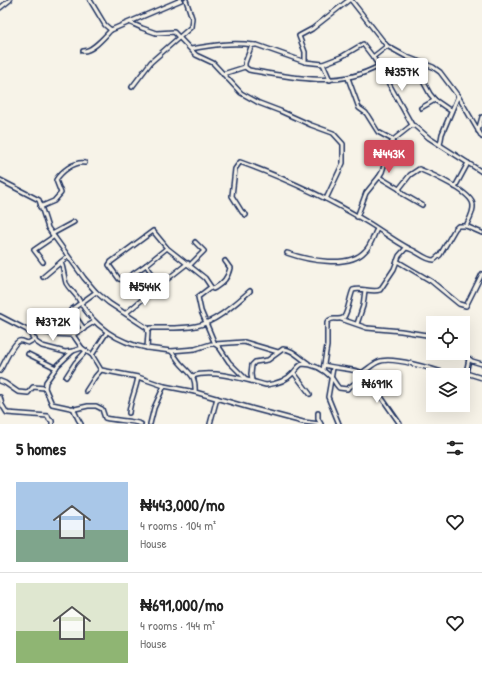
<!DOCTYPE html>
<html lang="en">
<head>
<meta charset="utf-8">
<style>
	:root { --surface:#fff; --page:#f6f6f6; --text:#222; --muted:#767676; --line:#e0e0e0; --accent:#d1495b }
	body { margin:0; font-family:"Patrick Hand",sans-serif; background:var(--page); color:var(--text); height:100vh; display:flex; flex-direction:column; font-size:15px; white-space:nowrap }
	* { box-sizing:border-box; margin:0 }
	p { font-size:13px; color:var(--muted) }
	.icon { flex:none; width:22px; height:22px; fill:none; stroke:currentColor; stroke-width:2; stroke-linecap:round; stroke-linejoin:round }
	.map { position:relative; height:424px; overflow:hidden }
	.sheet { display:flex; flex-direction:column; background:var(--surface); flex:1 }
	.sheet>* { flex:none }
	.tools { position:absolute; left:426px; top:316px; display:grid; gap:8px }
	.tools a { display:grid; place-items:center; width:44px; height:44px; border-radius:0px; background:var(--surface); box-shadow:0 4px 16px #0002; font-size:20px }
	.price { position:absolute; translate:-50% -34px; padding:0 9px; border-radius:4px; background:#fff; color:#222; font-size:13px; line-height:26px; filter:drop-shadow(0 1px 2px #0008) }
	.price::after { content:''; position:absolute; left:50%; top:24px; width:12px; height:9px; margin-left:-6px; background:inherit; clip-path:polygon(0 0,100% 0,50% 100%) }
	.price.on { background:var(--accent); color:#fff }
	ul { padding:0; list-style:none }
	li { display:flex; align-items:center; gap:12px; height:100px; padding:0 16px }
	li+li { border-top:1px solid var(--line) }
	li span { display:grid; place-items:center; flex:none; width:112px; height:80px; border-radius:0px; color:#555 }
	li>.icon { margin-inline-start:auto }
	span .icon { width:48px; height:48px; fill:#fffc; stroke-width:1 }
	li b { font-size:17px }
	h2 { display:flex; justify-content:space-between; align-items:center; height:48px; padding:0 16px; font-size:17px }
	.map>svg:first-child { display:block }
</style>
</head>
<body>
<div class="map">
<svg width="482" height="424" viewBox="0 0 482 424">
	<rect width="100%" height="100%" fill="#f7f3e8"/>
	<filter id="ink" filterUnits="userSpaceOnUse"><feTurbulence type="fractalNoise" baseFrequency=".025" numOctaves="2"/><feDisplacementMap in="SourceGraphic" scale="8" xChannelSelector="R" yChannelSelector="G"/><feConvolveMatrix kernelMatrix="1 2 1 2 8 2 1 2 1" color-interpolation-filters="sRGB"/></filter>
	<g filter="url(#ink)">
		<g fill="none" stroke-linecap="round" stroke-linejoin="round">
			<defs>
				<g id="minor">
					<path d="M90 0 105 25 111 30 181 0"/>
					<path d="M351 0 387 46 407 57 433 67 440 72 458 96 482 137"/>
					<path d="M0 8 10 0"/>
					<path d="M131 23 142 28 156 33 174 32 196 55 213 63 241 93 259 103 280 111 311 125 333 133 343 144V163L326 199"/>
					<path d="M191 49C212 45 232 42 254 45"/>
					<path d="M83 51C93 51 104 37 111 30"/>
					<path d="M305 62V52L299 36 312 29 349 0"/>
					<path d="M425 63 423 69 418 72 430 94 435 100 451 111"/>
					<path d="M323 64 341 57 363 44 373 57"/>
					<path d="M379 66 412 125 415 126 429 138 482 172"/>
					<path d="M245 67V63L251 47 253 45H257L305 62 323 64 330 80"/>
					<path d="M223 74 245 67 249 70 254 71C297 78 339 88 379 66L373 57 387 46"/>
					<path d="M348 78 359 108 366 113 378 132 393 140"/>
					<path d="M132 87 151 62 191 27 192 18 186 0"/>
					<path d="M421 108 435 100"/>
					<path d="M478 131 482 117"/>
					<path d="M440 145 442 134 458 96"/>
					<path d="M379 177 399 189 403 194 422 205"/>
					<path d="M0 180 39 200 48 228 84 278 96 292 109 303 147 328 148 333 147 348 171 351C175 355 177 360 181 364 191 375 196 376 195 392"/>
					<path d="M455 187 468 163"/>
					<path d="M399 189 410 175 419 169C431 174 472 192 473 205 474 212 469 220 466 226"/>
					<path d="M40 207 54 201 61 193 56 180C61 172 74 161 85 163"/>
					<path d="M246 215 242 212 232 196 235 169 240 162C284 178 328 198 367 222 382 231 393 240 408 248"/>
					<path d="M357 217 366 193 379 177 382 172 390 146 393 140 412 125"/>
					<path d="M52 234 74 222"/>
					<path d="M167 248 146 265 124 280 119 279 109 265 111 262 153 231 167 248 205 278 211 287"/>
					<path d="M287 253C307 260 349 269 365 251 371 246 373 236 377 229"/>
					<path d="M67 257 61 262C64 270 64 277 66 283 69 289 76 294 79 300 93 326 118 343 147 348"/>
					<path d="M225 261 230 268C228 278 223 283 215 288L213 289 211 287 198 297 201 311 215 344 244 342 278 352"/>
					<path d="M397 261 431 281 459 304 466 306 482 274"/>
					<path d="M43 262 34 250 53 237"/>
					<path d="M190 265 204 251 195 242"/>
					<path d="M43 277 61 262"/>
					<path d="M160 285 188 263"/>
					<path d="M126 313 160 285 146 265"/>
					<path d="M0 316 27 330 36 342 42 346 65 352 73 351"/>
					<path d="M341 319 367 328 401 331 433 336"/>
					<path d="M94 322 73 335 82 348 92 355 101 370 138 377 164 386 195 392 254 409 303 422 320 424"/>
					<path d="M357 324 363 306 365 290"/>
					<path d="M84 329 71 310 96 292"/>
					<path d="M35 330 53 334 73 335"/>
					<path d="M148 331 150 328C165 328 181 329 196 326 216 322 235 304 250 291"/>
					<path d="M82 348 73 351 58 365 46 382 45 388 52 404 75 409 88 406H96L102 409 105 418C117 421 132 420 141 424"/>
					<path d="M171 351 195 349 211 344H215L219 347 229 362 245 378"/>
					<path d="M461 353 472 361 482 364"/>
					<path d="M28 354 56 368"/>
					<path d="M92 355 107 332"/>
					<path d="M324 365C336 369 357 368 366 375L400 424"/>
					<path d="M333 368 328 397 339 424"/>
					<path d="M323 370 327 346V323C332 315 339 322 344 317 348 312 350 296 353 290 361 287 371 293 380 290L394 269 399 256 406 248C416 249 424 260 434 260L440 255 455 229 458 226H466L482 233"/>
					<path d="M0 371C3 365 13 343 19 341 22 340 26 343 28 343L35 339"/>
					<path d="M363 372C368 369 373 364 378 362 391 355 436 370 451 375"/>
					<path d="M294 373 310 394"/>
					<path d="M466 373 469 359"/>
					<path d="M451 375 466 373 482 378"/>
					<path d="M193 376C213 369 247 380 266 385 276 384 286 381 293 373 296 370 298 366 302 364 313 364 323 369 331 377 334 380 335 384 339 388L347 389 366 375"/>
					<path d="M66 377 75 363 86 351"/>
					<path d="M0 381 5 383 18 392 28 393 33 387 45 388"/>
					<path d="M252 381 251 374 252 365 255 362 268 360 283 349C293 349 299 358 308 363"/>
					<path d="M86 391 95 377 101 370"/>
					<path d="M0 397 2 405 7 413 48 416 49 419 52 421V424"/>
					<path d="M73 408 78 419 81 424"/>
					<path d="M129 413C130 401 136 390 138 377"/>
					<path d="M318 413V419L321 424"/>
					<path d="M150 424 154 408 164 386"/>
					<path d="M210 424 217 398"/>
				</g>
			</defs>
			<use href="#minor" stroke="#1b2f5e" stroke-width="6"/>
			<use href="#minor" stroke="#f7f3e8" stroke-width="3"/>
		</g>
	</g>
</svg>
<div class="tools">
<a><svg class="icon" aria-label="locate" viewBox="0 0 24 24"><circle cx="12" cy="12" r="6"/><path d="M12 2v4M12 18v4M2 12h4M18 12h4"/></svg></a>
<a><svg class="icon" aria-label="layers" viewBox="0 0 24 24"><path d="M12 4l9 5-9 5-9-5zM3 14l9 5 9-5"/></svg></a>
</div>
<b class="price" style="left:402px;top:92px">₦357K</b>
<b class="price on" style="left:389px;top:174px">₦443K</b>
<b class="price" style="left:145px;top:307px">₦544K</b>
<b class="price" style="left:53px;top:342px">₦372K</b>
<b class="price" style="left:377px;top:404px">₦691K</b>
</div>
<section class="sheet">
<h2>5 homes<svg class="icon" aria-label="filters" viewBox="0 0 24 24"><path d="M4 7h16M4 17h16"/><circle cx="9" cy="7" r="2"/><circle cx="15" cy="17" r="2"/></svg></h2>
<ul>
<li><span style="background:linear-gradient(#a9c7e8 60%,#7fa58c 0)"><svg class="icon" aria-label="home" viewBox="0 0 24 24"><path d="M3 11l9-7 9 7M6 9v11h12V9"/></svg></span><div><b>₦443,000/mo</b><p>4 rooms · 104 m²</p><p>House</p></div><svg class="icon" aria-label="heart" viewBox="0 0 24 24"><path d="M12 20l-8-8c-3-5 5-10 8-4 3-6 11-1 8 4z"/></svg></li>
<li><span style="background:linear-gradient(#dfe7d0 60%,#8fb573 0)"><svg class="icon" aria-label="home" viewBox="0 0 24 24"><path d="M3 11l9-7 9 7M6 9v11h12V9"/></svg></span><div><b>₦691,000/mo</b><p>4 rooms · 144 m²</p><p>House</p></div><svg class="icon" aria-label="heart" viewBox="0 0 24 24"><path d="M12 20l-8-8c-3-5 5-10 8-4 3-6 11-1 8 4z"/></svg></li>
</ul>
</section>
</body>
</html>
